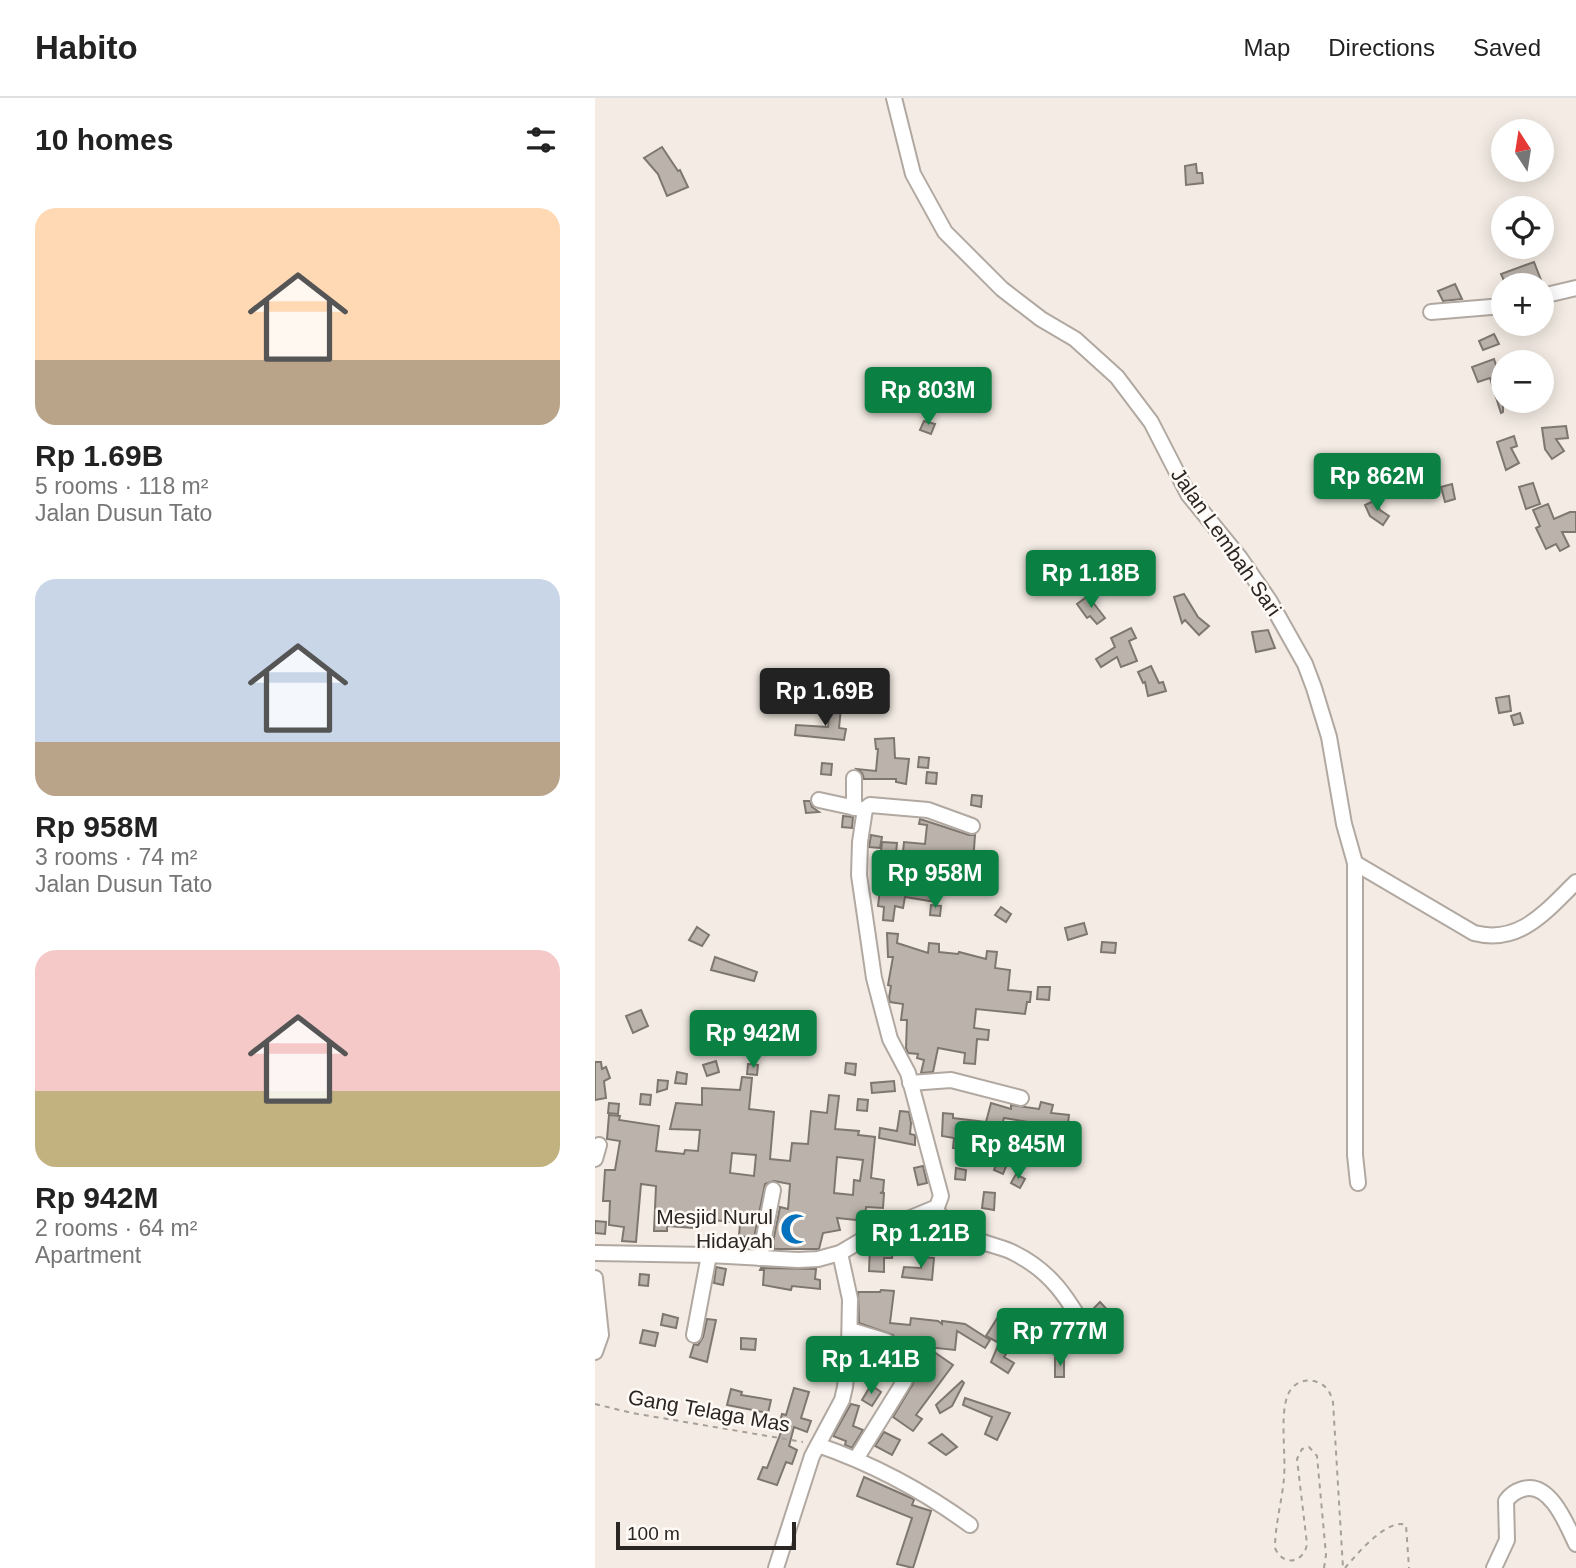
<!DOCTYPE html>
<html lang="en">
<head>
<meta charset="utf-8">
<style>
	:root { --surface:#fff; --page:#f6f6f6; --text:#222; --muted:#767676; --line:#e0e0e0; --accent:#0b8043 }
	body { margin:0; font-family:Arial,sans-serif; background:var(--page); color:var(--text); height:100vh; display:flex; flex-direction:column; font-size:26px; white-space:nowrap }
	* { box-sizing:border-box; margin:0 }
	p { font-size:23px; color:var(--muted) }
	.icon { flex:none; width:38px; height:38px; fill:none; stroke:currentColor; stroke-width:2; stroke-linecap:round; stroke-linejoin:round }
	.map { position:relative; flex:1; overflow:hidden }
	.details { display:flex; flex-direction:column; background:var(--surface); width:595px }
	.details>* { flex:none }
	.needle { width:46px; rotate:348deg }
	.controls { position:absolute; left:896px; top:21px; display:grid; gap:14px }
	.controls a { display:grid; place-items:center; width:63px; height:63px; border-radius:50%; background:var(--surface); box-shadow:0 4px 18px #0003; font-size:35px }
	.scale { position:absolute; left:21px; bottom:18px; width:180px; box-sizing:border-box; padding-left:7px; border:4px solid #292623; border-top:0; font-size:19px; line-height:24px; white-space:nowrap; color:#292623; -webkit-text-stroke:5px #fffaf5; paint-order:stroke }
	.price { position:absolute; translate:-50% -60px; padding:0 16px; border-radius:7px; background:var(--accent); color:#fff; font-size:23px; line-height:46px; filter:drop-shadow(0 2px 4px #0008) }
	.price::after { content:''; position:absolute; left:50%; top:42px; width:21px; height:16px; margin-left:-10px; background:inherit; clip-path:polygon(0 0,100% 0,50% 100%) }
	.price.active { background:#222; color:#fff }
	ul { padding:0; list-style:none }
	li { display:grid; align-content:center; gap:14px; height:371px; padding:0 35px }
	li span { display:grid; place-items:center; height:217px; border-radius:21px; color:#555 }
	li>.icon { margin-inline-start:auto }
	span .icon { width:126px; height:126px; fill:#fffc; stroke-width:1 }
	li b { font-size:30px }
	h2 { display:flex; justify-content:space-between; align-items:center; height:84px; padding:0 35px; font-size:30px }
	header { display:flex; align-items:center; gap:42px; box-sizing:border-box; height:98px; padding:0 35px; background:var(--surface); border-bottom:2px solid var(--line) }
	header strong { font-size:33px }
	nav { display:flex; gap:38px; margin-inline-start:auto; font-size:24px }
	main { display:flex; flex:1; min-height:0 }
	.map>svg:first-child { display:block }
</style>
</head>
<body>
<header>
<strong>Habito</strong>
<nav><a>Map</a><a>Directions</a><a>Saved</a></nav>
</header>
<main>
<section class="details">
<h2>10 homes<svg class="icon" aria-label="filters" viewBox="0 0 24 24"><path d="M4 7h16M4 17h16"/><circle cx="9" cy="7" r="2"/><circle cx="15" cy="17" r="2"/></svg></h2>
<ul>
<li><span style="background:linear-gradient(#ffd9b3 70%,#b9a48a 0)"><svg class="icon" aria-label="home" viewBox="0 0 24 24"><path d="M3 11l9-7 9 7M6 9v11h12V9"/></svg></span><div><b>Rp 1.69B</b><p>5 rooms · 118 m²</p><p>Jalan Dusun Tato</p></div></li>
<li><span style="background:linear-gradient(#c9d6e8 75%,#b9a48a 0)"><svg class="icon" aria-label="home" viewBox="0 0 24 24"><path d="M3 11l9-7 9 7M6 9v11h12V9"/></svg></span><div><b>Rp 958M</b><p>3 rooms · 74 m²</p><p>Jalan Dusun Tato</p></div></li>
<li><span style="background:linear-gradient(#f6c9c9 65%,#c2b280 0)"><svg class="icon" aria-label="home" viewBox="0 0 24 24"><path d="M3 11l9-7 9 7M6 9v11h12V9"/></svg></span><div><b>Rp 942M</b><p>2 rooms · 64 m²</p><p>Apartment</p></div></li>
</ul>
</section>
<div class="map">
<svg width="981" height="1470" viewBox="0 0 981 1470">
	<rect width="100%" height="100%" fill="#f4ece4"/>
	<g fill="#bbb3ab" stroke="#7e7770" stroke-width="2" fill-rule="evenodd">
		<path d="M67 49 83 73 85 72 93 89 72 98 63 76 49 60Z"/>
		<path d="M601 66 602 75H607L608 85 591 87 590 68Z"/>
		<path d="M939 164 948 187H911L906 176Z"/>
		<path d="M860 186 867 201 848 203 843 193Z"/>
		<path d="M899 236 904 246 888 252 884 243Z"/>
		<path d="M899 261 908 289V314L906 315 895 280 883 284 877 269Z"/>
		<path d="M329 323 340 326 336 336 325 332Z"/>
		<path d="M971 328 973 340 961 341 969 353 957 361 950 351 947 330Z"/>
		<path d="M919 338 922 348 916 350 924 365 911 372 902 344Z"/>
		<path d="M938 385 945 406 931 411 924 389Z"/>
		<path d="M857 386 860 401 850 404 846 389Z"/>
		<path d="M781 402 785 412 794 418 788 427 775 418 770 407Z"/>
		<path d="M953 406 959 421 975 414H981V434H967L974 448 965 453 961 446 951 451 941 430 945 428 938 412Z"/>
		<path d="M589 496 603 519 614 528 604 537 590 522 587 525 579 499Z"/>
		<path d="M493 498 510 520 502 526 495 518 492 520 482 506Z"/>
		<path d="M536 530 541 540 534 543 542 563 526 569 522 559 506 569 501 561 520 549 516 540Z"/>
		<path d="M673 532 680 550 661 554 657 534Z"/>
		<path d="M556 568 564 585 568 584 571 593 553 598 550 584 548 585 543 574Z"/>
		<path d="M231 584 241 585 240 595 230 594Z"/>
		<path d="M914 598 916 613 904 615 901 600Z"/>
		<path d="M235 609 246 610 244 630 251 631 249 642 200 637 201 627 233 629Z"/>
		<path d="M925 615 928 625 919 627 916 618Z"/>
		<path d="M299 640 300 660 314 661 311 686 301 684V681H269L267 675 262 671 281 673 283 651H281L280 641Z"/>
		<path d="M324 659 334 660 333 670 323 669Z"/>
		<path d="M227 665 237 666 236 677 226 676Z"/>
		<path d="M332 674 342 675 341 686 331 685Z"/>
		<path d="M377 697 387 698 386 709 376 707Z"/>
		<path d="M209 703H215L217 709 224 714 211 715Z"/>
		<path d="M248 718 258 719 257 730 247 729Z"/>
		<path d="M325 721 374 737H380L378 765 385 766 383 776 351 771V777L344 776 341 804 310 799 308 810 300 808 298 823 288 822 289 809 283 808 286 784 318 787 319 780H321L324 756 308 754 309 744 330 746 332 727 324 726Z"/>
		<path d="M276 737 287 739 285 750 274 749Z"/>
		<path d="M287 744 302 745 301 755H296L293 782 283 781Z"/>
		<path d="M336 807 346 808 345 818 335 817Z"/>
		<path d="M406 809 416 816 411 824 400 817Z"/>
		<path d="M489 825 492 836 473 842 470 830Z"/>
		<path d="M102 829 114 837 107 848 94 842Z"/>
		<path d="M292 835 303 836 302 845 333 855 334 845 344 846V854L363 856 364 854 391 861 392 853 402 854 400 870 415 872 413 892 436 894 435 904H432L430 916 381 911 379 930 394 932 393 942 382 941 380 966 369 965 370 955 343 950 338 974 326 975 329 962 322 960 323 956 313 955 311 950 312 922H306L308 906 295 904 294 900 296 888 293 887 298 859H293Z"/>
		<path d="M507 844 521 845 520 855 506 854Z"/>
		<path d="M120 859 162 874 159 883 116 872Z"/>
		<path d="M443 889H455L454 902 442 901Z"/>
		<path d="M46 912 53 928 38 935 31 918Z"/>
		<path d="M121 963 124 974 112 978 108 967Z"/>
		<path d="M0 964H6L7 971 11 969 15 980 9 983 11 1000 0 1002Z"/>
		<path d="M251 965 261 966 260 977 250 975Z"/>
		<path d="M153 966 163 967 162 977 152 976Z"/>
		<path d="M82 974 92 976 91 986 80 985Z"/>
		<path d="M147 979 157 980 154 1011 179 1014 175 1061 195 1063 197 1045 213 1046 216 1013 232 1015 234 997 244 998 240 1031 264 1033 263 1037 280 1039 276 1080 289 1082 288 1094 285 1095H289L288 1110 271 1109 270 1123 242 1120 245 1132 228 1135 224 1151H179L178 1144 185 1109 193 1111 195 1086 179 1083 170 1086 159 1140 144 1138 145 1125 100 1120 99 1130 72 1128V1133H59L61 1088 46 1086 41 1144 27 1143 29 1129 14 1127 15 1103H8L10 1072H20L25 1043 12 1041 14 1017 25 1018 24 1022 64 1028 61 1053 89 1056 90 1052 103 1053 105 1032 75 1031 81 1005 107 1007V990L145 992ZM137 1055 161 1057 159 1078 135 1075ZM242 1059 268 1062 265 1083 259 1082 258 1097 239 1095Z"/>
		<path d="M63 982 73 983 72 991 62 994Z"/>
		<path d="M299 983 300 993 277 995 276 985Z"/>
		<path d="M46 996 56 997 55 1007 45 1006Z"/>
		<path d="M263 1001 273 1002 272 1013 262 1012Z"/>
		<path d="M446 1004 458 1007 456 1015 474 1017 472 1034 455 1032 452 1058 435 1057 437 1031H433L434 1024 409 1020 403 1041 384 1040 382 1061 372 1060 373 1051 358 1050 359 1040 347 1038 348 1015 358 1016V1020L391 1024 396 1005 416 1011V1007L444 1011Z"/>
		<path d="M14 1005 24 1006 23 1016 13 1015Z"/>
		<path d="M305 1013 314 1014 316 1025 315 1036 320 1037V1047L284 1040 285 1030 302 1033Z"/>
		<path d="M404 1060 413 1064 408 1076 399 1072Z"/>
		<path d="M328 1068 332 1085 323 1087 319 1070Z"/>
		<path d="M361 1070 371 1072 370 1082 360 1081Z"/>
		<path d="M421 1076 430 1081 425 1090 416 1085Z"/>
		<path d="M389 1094 400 1095 399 1112 387 1110Z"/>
		<path d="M0 1123 11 1124 10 1136 0 1135Z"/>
		<path d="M302 1136 297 1160H289V1174L274 1173 275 1148Z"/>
		<path d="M326 1159 339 1160 337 1182 307 1179 309 1169 326 1170Z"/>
		<path d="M121 1169 131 1171 128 1187 119 1185Z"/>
		<path d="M166 1170 221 1171 220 1181 225 1182V1191L197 1188 196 1192 168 1187 169 1172H165Z"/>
		<path d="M45 1176 54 1177 53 1188 44 1187Z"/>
		<path d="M286 1192 299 1193 295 1225 315 1227 316 1220 343 1223 347 1226V1223L370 1226 395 1242 390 1250 362 1233 360 1252 332 1249 358 1267 321 1317 327 1321 318 1333 298 1319 318 1286 319 1278 315 1274 329 1244 320 1239 298 1273H291V1252L297 1250 300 1246 298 1237 264 1225 263 1194H285Z"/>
		<path d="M505 1204 518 1218 506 1230 493 1216Z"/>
		<path d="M68 1216 83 1220 81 1230 66 1227Z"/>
		<path d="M403 1219 412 1225 408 1230 422 1240 409 1259 419 1265 413 1275 396 1264 404 1245 391 1238Z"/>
		<path d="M112 1221 121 1222 112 1264 95 1259 99 1246 103 1247 108 1239Z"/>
		<path d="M48 1232 63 1235 60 1248 45 1245Z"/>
		<path d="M146 1240 161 1241 160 1252 146 1251Z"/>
		<path d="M264 1245 272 1247 270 1270H262Z"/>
		<rect x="460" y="1260" width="9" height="19"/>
		<path d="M367 1283 369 1285 357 1308 345 1315 341 1307Z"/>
		<path d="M276 1287 286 1294 277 1308 267 1302Z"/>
		<path d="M199 1290 214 1294 206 1320 216 1323 212 1334 199 1329 194 1348 202 1352 197 1366 191 1364 182 1387 163 1381 168 1369 172 1370 188 1329 184 1328 187 1316 191 1317Z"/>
		<path d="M136 1291 147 1294 146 1297 176 1302 173 1315 132 1307Z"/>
		<path d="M370 1300 415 1315 402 1342 390 1336 397 1319 368 1307Z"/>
		<path d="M256 1306 264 1308 258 1328 268 1332 257 1350 250 1347 251 1343 238 1338Z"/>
		<path d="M289 1334 305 1342 297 1357 280 1348Z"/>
		<path d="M347 1336 362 1349 351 1357 334 1345Z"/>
		<path d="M269 1379 316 1400 319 1402 317 1407 336 1413 318 1470 302 1466 317 1420 262 1398Z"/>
	</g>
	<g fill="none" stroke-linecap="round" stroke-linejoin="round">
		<defs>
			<g id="minor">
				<path d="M299 0 318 76 350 134 407 191 446 221 480 241 522 279 556 324 593 396 645 460 674 502 710 566 719 590 734 639 749 726 760 765 879 835C925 847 951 813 981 784"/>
				<path d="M947 198 981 190"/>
				<path d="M836 214 908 208"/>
				<path d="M259 680V710"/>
				<path d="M224 702 270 712"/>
				<path d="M760 765V1057L763 1085"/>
				<path d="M315 985 356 982 426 1000"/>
				<path d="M0 1061 4 1047"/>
				<path d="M339 1111C352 1125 370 1137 388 1144 398 1148 410 1150 419 1155 458 1174 474 1203 495 1238"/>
				<path d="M0 1155 114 1157 203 1162 223 1161 245 1155 277 1136 342 1109 346 1098 313 975 295 941 279 880 264 777 265 744 270 711 275 707 333 712 377 728"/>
				<path d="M165 1160 178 1092"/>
				<path d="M0 1180 6 1237 0 1254"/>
				<path d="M255 1232 291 1243"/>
				<path d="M99 1237 114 1157"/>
				<path d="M223 1347C278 1366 327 1392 375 1427"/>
				<path d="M261 1361 310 1282"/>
				<path d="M181 1470 217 1358 247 1302 250 1289 254 1250 255 1201 245 1155"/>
				<path d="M899 1470 912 1442 911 1403C915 1397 921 1393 928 1391 955 1383 972 1427 981 1446"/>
			</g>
		</defs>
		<use href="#minor" stroke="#b1a9a1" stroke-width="18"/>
		<g stroke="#a6a09a" stroke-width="2" stroke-dasharray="5 5" stroke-linecap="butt">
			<path d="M0 1306 37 1315 208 1344"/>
			<path d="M729 1470 731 1457 722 1358 714 1349 707 1351 702 1361 712 1446C709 1465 688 1469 680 1450 680 1427 687 1403 689 1380 691 1357 685 1320 692 1299 696 1286 710 1279 722 1284 732 1287 736 1296 738 1304L748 1470"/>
			<path d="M750 1470C762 1456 792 1420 811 1427L814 1470"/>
		</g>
		<use href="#minor" stroke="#fff" stroke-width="14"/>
	</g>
	<defs>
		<symbol id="mosque-bare" viewBox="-9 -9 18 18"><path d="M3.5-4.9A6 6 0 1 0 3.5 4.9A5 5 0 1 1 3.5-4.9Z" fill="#0672bd" stroke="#fffaf5" stroke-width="2.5" paint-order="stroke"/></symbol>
	</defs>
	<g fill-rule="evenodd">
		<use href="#mosque-bare" x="179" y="1109" width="44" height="44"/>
	</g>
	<g text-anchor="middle" stroke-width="5" stroke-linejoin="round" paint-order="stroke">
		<g font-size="21" fill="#292623" stroke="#fffaf5">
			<text transform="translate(631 444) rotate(55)" y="7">Jalan Lembah Sari</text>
			<text transform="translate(114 1313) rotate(10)" y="7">Gang Telaga Mas</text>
		</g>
		<g font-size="21" fill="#292623" stroke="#fffaf5" text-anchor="end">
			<text x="178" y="1126">Mesjid Nurul<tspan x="178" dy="24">Hidayah</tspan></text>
		</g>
	</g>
</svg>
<div class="controls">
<a><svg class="needle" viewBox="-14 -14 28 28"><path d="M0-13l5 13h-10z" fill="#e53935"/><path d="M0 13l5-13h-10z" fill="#767676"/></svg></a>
<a><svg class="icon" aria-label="locate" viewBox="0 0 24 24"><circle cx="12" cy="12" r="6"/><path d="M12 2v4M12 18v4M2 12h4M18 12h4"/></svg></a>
<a>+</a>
<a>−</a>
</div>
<div class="scale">100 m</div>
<b class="price" style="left:333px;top:329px">Rp 803M</b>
<b class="price" style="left:782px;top:415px">Rp 862M</b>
<b class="price" style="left:496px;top:512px">Rp 1.18B</b>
<b class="price active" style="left:230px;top:630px">Rp 1.69B</b>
<b class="price" style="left:340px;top:812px">Rp 958M</b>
<b class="price" style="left:158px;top:972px">Rp 942M</b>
<b class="price" style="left:423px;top:1083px">Rp 845M</b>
<b class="price" style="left:326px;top:1172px">Rp 1.21B</b>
<b class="price" style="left:465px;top:1270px">Rp 777M</b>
<b class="price" style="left:276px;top:1298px">Rp 1.41B</b>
</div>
</main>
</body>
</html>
